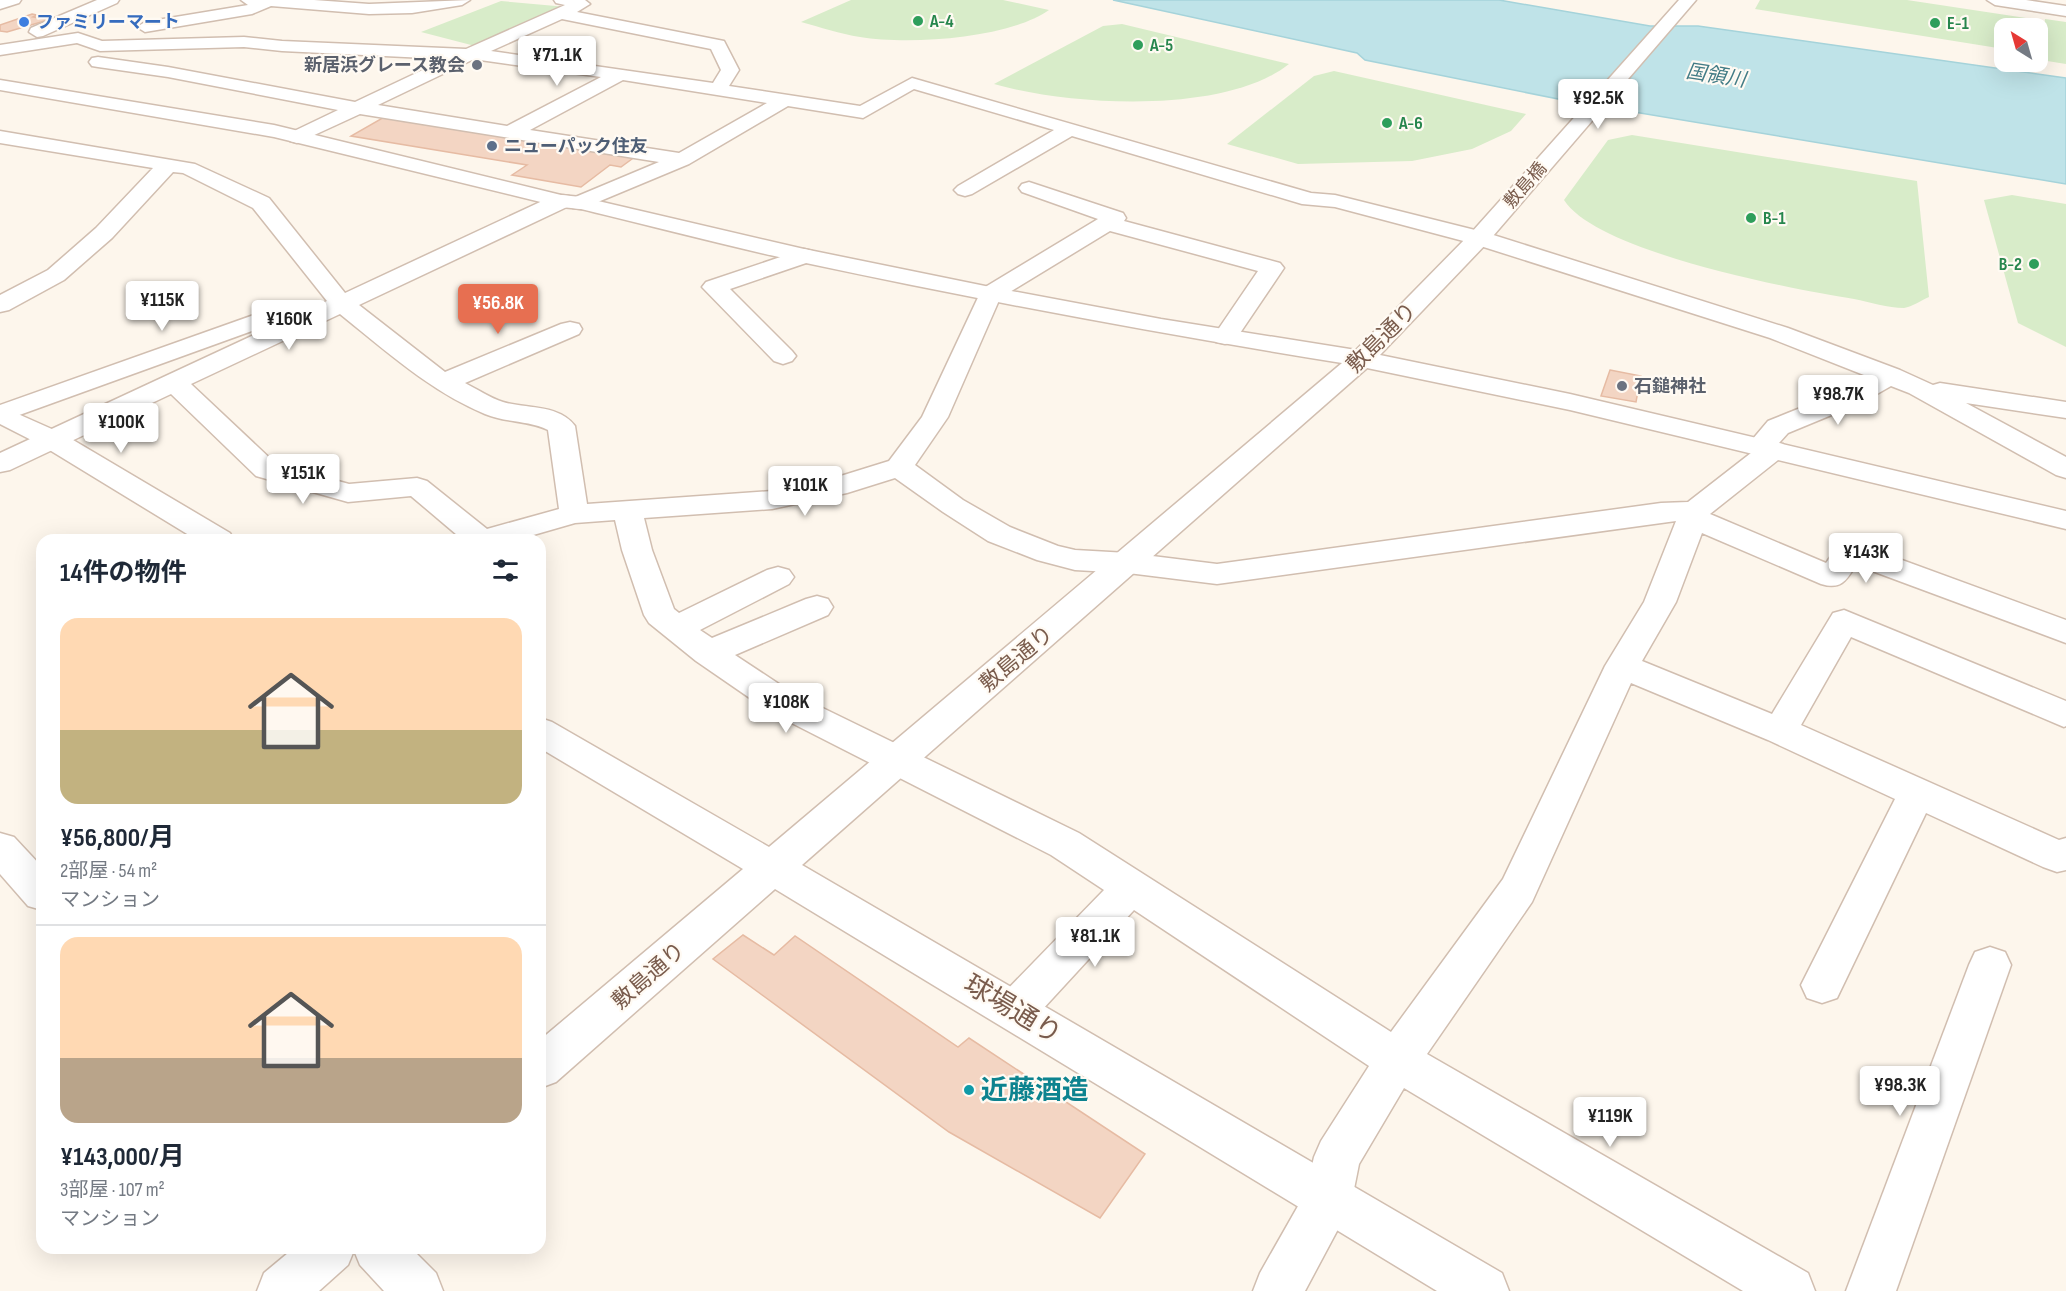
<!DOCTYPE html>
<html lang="ja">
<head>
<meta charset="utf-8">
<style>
	:root { --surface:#fff; --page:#f2f2f3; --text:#1f2937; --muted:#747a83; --line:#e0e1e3; --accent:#e76f51 }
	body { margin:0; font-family:"Sofia Sans Condensed","Noto Sans JP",sans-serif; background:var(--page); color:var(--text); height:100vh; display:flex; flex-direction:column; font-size:22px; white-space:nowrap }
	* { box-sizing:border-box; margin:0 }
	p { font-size:20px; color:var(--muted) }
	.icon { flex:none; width:33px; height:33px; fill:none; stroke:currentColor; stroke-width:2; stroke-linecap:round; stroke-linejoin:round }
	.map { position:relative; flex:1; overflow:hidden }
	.side { position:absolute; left:36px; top:534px; width:510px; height:720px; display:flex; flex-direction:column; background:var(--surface); border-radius:18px; box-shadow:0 6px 24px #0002 }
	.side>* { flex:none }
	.needle { width:39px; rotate:323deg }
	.fabs { position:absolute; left:1994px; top:18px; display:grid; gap:12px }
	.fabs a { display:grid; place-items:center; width:54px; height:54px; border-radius:12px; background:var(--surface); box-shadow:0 6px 24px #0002; font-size:30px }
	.price { position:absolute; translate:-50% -51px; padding:0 14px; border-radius:6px; background:#fff; color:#222; font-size:20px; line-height:39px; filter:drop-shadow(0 2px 3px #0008) }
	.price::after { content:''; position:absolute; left:50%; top:36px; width:18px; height:14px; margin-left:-9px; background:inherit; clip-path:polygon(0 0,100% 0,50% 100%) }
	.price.on { background:var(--accent); color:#fff }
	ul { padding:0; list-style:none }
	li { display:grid; align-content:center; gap:12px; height:318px; padding:0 24px }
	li+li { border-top:2px solid var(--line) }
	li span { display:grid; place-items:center; height:186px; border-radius:18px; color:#555 }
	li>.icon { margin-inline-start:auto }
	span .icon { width:108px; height:108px; fill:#fffc; stroke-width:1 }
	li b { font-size:26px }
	h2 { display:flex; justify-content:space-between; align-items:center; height:72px; padding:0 24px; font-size:26px }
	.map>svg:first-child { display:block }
</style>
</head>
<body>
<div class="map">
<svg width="2066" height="1291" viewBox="0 0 2066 1291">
	<rect width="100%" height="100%" fill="#fdf6ec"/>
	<g fill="#d8ecc9">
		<path d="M851 0H1003L1049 10C1008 39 909 45 860 37 840 34 820 27 801 22Z"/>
		<path d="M1760 0H1907L2026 18 2025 28H2004V49L1755 9Z"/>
		<path d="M501 1 567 7 475 46 421 32Z"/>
		<path d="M2045 19 2066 22V64L2041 60Z"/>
		<path d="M1122 24 1289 64C1225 115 1070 106 994 84L1103 26Z"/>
		<path d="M1334 71 1526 114 1511 131 1472 149 1412 161 1298 164 1227 144 1314 76Z"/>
		<path d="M1632 135 1917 181 1929 297C1922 300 1912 307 1904 308 1888 308 1870 302 1854 299 1791 289 1597 252 1564 200L1608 140Z"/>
		<path d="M2012 195 2066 204V347L2018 323 1984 200Z"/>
	</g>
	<path fill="#bfe3e8" stroke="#a5d3da" stroke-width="1.5" d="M1113 0H1499L1650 26H1698L2066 78V184L1568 101 1365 60 1357 53Z"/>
	<g fill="#f3d5c3" stroke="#e6bba3" stroke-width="1.5">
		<path d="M32 14 37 15 33 17 48 20 7 32 0 31V25Z"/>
		<path d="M386 116 636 156 621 167 610 165 581 187 512 175 527 165 351 136Z"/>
		<path d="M1610 370 1641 376 1636 402 1601 396Z"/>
		<path d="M743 935 774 955 795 936 958 1047 969 1038 1145 1154 1100 1218 949 1132 713 959Z"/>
	</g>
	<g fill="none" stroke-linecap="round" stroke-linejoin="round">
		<defs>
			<g id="minor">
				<path d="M97 0H119L117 3 43 36 37 37 29 32 31 28Z"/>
				<path d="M241 0H314L369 4 470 0 462 5 412 13 369 14 271 6 252 14 145 32 137 27 145 22 248 5Z"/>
				<path d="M554 0H585L590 4 577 12 724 41 739 70 729 86 860 106 912 78 1311 193 1335 195 1487 233 1788 328 1900 370 1933 385 1940 383 2066 402V418L1966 403 2066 457V478L2056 475 1909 393 1891 386 1863 402 1788 433 1779 443 1783 444 1787 450 1783 456 1710 514 1826 563C1838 547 1840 539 1861 545L2066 620V643L1856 565C1846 581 1841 590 1821 584L1702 533 1676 602 1642 661 1772 714 1833 613 1844 610 2066 701V726L2064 727 1851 637 1801 725 2059 840 2066 838V870L2057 872 2043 867 1926 813 1837 998 1822 1003 1807 998 1801 985 1895 799 1768 740 1631 683 1532 902 1427 1054 1808 1273 1815 1291H1743L1404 1088 1359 1164 1352 1199 1345 1216 1305 1291H1253L1260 1273 1306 1192 1314 1157 1321 1141 1369 1066 1134 910 1030 1023 1015 1029 1000 1023 994 1010 1000 997 1104 890 1051 855 770 712 696 661 649 623 644 615 622 550 615 520 575 523 516 540H463L411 496 348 502 256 476 171 394 10 470 0 472V453L327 301 253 208 183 173 173 172 112 238 64 280 9 310 0 312V295L48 270 96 228 153 168 0 143V131L195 164 269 198 345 293 553 196 561 195 569 196 572 201 569 206 359 305 445 372 561 324 570 322 579 324 582 329 579 334 465 383C477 389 490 398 503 402 526 409 559 404 575 426L587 504 772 491 831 479 889 461 922 417 982 289 1098 219 1022 192 1019 188 1022 184 1029 182 1123 213 1126 218 1124 221 1280 263 1284 268 1234 342 1225 344 1216 342 1213 337 1258 271 1110 231 1000 298 948 417 915 465 963 500 1010 527 1058 546 1075 550 1128 553 1217 564 1661 503 1688 502 1751 453 1746 447 1768 421 1845 390 1869 377 1770 338 1471 243 1335 207 1302 204 1072 136 972 194 965 196 958 194 954 190 958 186 1054 130 914 89 863 118 788 106 689 164 581 209 573 208 570 203 573 198 659 162 360 114 297 143 290 141 287 137 290 133 338 110 168 77 98 67 92 66 89 62 92 58 98 57 168 67 355 102 446 59 282 51 244 47 100 51 77 43 0 55V45L78 33 102 41 244 37 282 41 466 49 565 5 556 3ZM562 19 711 49 721 70 713 83 491 51ZM472 60H480L601 77 507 126 378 105ZM623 80 767 103 679 153 530 130ZM340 314C386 351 430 391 485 414 506 423 528 420 548 430L559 509 487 529 427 481 417 478 349 484 276 464 191 384ZM895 478 943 512 988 541 1037 560 1075 570 1128 573 1217 584 1676 521 1644 602 1605 666 1503 879 1391 1032 1079 833 794 694 735 655 828 615 833 607 828 599 817 596 806 599 712 638 700 630 789 584 794 577 789 570 778 567 767 570 679 613 674 609 652 550 644 518 772 509 847 493Z"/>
				<path d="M1987 0H2026L2066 6V16L1995 5Z"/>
				<path d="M804 249 812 251 815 256 812 261 730 289 792 351 796 356 792 361 783 364 774 361 702 287 706 282Z"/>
				<path d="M279 306 288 308 291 313 288 318 0 422V405Z"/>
				<path d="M0 833 14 837 42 867V910L28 906 0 874Z"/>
				<path d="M1990 947 2005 952 2011 965 1896 1291H1846L1969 965 1975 952Z"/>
				<path d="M353 1248H411L436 1273 443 1291H384L360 1265Z"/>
			</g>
			<g id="tertiary">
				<path d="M0 0H21L19 3 0 9Z"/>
				<path d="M1679 0H1696L1487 243 1380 355 1570 394 2066 511V529L1570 410 1367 368 802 865 1502 1273 1509 1291H1437L775 889 556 1082 540 1088V1040L743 869 540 748V718L552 722 769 847 1342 363C1162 334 984 301 806 263 731 247 656 227 581 209L561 207 274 137 0 90V80L274 125 561 195 581 197 804 249 990 287 1161 319 1356 350 1471 233Z"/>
				<path d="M0 406 63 434 230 533 234 540H197L43 446 0 424Z"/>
				<path d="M294 1248H355L348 1265 319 1291H257L264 1273Z"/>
			</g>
		</defs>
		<use href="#minor" stroke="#d1beb0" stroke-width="3"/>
		<use href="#tertiary" stroke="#d1beb0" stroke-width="3"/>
		<use href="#minor" fill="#fff" fill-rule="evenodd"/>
		<use href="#tertiary" fill="#fff" fill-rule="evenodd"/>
	</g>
	<g fill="#2e9e5b" stroke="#fffaf3" stroke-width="2">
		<circle cx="918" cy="21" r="6"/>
		<circle cx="1935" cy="23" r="6"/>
		<circle cx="1138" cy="45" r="6"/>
		<circle cx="1387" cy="123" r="6"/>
		<circle cx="1751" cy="218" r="6"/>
		<circle cx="2034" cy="264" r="6"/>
	</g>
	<circle fill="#3f7fe0" stroke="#fffaf3" stroke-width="2" cx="24" cy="22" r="6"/>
	<g fill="#6b7280" stroke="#fffaf3" stroke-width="2">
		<circle cx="477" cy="65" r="6"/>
		<circle cx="1622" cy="386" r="6"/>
	</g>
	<circle fill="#5c6f8a" stroke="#fffaf3" stroke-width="2" cx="492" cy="146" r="6"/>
	<circle fill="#0f9aa8" stroke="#fffaf3" stroke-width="2" cx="969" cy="1090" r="6"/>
	<g text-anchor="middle" stroke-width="4.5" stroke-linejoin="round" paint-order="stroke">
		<g font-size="18" font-weight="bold" fill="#27864d" stroke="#fffaf3" text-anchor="start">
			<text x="930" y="27">A-4</text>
			<text x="1947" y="29">E-1</text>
			<text x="1150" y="51">A-5</text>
			<text x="1399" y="129">A-6</text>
			<text x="1763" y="224">B-1</text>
			<text x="2022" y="270" text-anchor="end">B-2</text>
		</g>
		<g font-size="18" font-weight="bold" fill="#366cbe" stroke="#fffaf3" text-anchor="start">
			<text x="36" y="28">ファミリーマート</text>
		</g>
		<g font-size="18" font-weight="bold" fill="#5b616d" stroke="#fffaf3" text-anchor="end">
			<text x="465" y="71">新居浜グレース教会</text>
			<text x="1634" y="392" text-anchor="start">石鎚神社</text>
		</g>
		<g font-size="18" font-weight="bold" fill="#4e5e75" stroke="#fffaf3" text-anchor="start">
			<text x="504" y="152">ニューパック住友</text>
		</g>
		<g font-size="18" fill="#7a5c4d" stroke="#fffaf3">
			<text transform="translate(1525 185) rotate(-49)" y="6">敷島橋</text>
		</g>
		<g font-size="20" font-style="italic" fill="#437c86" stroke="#fffaf3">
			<text transform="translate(1716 75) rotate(9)" y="7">国領川</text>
		</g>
		<g font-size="22" fill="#7a5c4d" stroke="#fffaf3">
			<text transform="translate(1381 337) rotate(-45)" y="8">敷島通り</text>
			<text transform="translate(1016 658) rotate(-40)" y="8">敷島通り</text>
			<text transform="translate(648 975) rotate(-41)" y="8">敷島通り</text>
		</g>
		<g font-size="27" fill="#7a5c4d" stroke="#fffaf3">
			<text transform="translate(1013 1009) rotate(31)" y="9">球場通り</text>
		</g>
		<g font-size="27" font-weight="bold" fill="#0d838f" stroke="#fffaf3" text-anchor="start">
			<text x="981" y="1099">近藤酒造</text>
		</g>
	</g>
</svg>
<div class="fabs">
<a><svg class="needle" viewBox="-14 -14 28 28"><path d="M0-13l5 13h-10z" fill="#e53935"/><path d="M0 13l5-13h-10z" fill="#747a83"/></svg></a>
</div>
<b class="price" style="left:557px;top:87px">¥71.1K</b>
<b class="price" style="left:1598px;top:130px">¥92.5K</b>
<b class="price" style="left:162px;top:332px">¥115K</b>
<b class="price on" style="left:498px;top:335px">¥56.8K</b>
<b class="price" style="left:289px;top:351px">¥160K</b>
<b class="price" style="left:1838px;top:426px">¥98.7K</b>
<b class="price" style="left:121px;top:454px">¥100K</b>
<b class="price" style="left:303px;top:505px">¥151K</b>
<b class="price" style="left:805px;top:517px">¥101K</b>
<b class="price" style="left:1866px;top:584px">¥143K</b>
<b class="price" style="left:786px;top:734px">¥108K</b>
<b class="price" style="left:1095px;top:968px">¥81.1K</b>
<b class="price" style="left:1900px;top:1117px">¥98.3K</b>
<b class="price" style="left:1610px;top:1148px">¥119K</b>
<section class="side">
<h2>14件の物件<svg class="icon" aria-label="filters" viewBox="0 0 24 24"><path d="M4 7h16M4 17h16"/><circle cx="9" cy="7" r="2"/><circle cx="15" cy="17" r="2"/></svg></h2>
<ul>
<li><span style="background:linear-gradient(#ffd9b3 60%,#c2b280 0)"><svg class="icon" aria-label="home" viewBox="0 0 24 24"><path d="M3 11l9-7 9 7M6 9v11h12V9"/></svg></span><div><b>¥56,800/月</b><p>2部屋 · 54 m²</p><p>マンション</p></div></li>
<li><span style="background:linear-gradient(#ffd9b3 65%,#b9a48a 0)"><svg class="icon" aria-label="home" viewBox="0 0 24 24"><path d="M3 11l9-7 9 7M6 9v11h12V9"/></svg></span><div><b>¥143,000/月</b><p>3部屋 · 107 m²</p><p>マンション</p></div></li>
</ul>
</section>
</div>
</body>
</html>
